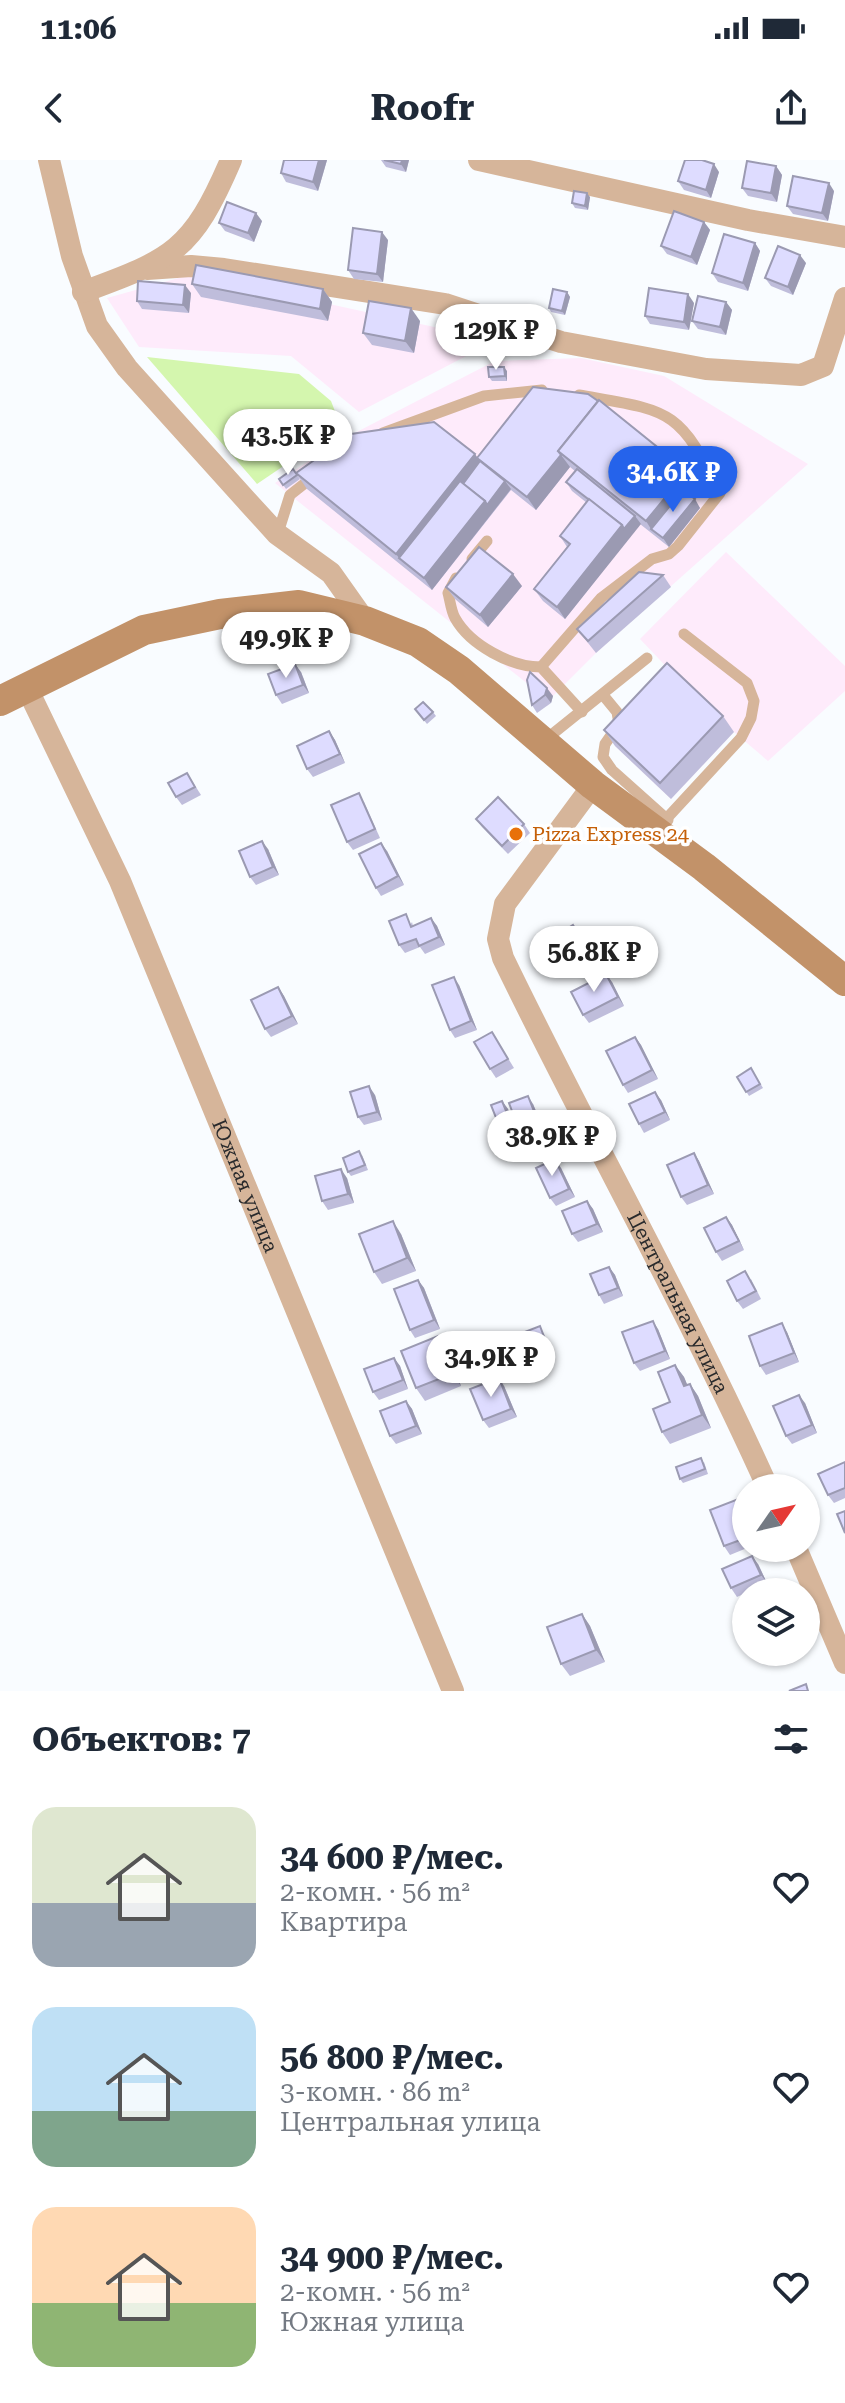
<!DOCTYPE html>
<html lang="ru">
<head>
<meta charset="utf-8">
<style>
	:root { --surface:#fff; --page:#f2f2f3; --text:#1f2937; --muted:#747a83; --accent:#2563eb }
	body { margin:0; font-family:"Roboto Serif",serif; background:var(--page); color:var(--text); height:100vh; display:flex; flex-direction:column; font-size:30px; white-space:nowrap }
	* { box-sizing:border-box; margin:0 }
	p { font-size:26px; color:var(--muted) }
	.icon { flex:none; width:44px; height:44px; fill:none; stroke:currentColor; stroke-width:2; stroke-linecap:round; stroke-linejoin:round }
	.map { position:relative; height:1531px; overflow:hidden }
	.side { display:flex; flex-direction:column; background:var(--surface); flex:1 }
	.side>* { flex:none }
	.needle { width:52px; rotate:56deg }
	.buttons { position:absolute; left:732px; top:1314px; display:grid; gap:16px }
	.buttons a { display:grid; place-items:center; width:88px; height:88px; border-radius:50%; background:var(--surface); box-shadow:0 2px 6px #0004; font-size:40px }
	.price { position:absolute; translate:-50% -68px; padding:0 18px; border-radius:28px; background:#fff; color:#222; font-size:26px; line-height:52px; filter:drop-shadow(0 2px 4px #0008) }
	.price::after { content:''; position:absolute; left:50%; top:48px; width:24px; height:18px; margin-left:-12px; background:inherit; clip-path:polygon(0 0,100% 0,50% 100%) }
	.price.on { background:var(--accent); color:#fff }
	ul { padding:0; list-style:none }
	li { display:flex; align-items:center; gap:24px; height:200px; padding:0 32px }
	li span { display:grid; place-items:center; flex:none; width:224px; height:160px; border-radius:24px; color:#555 }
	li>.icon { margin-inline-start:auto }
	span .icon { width:96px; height:96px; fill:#fffc; stroke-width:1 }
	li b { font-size:34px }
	h2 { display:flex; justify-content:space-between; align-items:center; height:96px; padding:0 32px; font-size:34px }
	.status { display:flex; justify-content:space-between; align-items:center; height:56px; padding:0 40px; background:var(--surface); direction:ltr }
	.status svg { height:22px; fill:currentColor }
	header { display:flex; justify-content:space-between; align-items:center; height:104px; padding:0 32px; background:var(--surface); font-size:36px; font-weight:700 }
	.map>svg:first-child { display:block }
</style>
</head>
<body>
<div class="status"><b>11:06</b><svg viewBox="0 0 49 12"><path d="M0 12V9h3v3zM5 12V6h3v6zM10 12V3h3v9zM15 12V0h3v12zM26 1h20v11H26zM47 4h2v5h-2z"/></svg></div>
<header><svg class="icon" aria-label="back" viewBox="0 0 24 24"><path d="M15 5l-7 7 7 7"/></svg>Roofr<svg class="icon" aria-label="share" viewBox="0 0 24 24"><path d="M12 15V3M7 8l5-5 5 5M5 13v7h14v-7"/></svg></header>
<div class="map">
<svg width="845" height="1531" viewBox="0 0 845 1531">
	<rect width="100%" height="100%" fill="#f9fcff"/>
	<g fill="#feebfb">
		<path d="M193 114 457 172 472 193 359 252 291 196 139 187 107 138Z"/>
		<path d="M581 198 664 216 808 304 596 493 550 539 548 546 533 528 275 323 341 280 495 201Z"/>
		<path d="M726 392 845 506V531L768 601 734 572 671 639 615 586 678 519 640 479Z"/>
	</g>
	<path fill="#d4f6ae" d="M147 197 299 214 331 241 341 267 257 324Z"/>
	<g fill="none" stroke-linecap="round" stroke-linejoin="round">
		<g stroke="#d6b59a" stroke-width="11">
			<path d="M383 273 484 236 542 230"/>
			<path d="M278 373 290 335 314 316"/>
			<path d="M472 399 487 381"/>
			<path d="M456 418 448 433C450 440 451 451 455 458 470 485 511 507 541 507L582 552"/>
			<path d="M541 507 601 438 652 399 669 394 678 386 720 333C679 247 669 251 579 235"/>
			<path d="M603 535 617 552 619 564 605 584 603 597 612 610 668 660"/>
			<path d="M545 580 647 498"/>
			<path d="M656 670 741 578 751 558 754 541 747 523 684 474"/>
		</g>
		<g stroke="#d6b59a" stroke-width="22">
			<path d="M49 0 72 96 97 166 127 208 246 340 277 374 331 413 365 461"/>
			<path d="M479 0 748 60 845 77"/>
			<path d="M147 109 191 106 224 109 445 144 561 182 706 209 801 215 823 206 845 138"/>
			<path d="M83 132C173 99 192 91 231 0"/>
			<path id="s1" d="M26 526 120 721 453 1531"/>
			<path id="s2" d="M593 625 505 744 498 779 503 798C589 976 687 1148 768 1328"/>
			<path d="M796 1388 845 1503"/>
		</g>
		<path stroke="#c29269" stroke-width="30" d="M0 541 144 470 220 454 299 445 365 461 418 482 459 510 593 625 704 707 845 821"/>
	</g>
	<g fill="#bfbddb">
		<path d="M327 0 318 31 286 22 281 13Z"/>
		<path d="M381 0H409L406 12 386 7Z"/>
		<path d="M776 6 782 15 777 42 748 36 742 28Z"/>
		<path d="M719 12 711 38 684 30 678 21Z"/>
		<path d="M834 31 828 61 793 54 787 46Z"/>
		<path d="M590 37 588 50 575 48 572 43Z"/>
		<path d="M262 61 254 82 225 71 219 63Z"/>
		<path d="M704 62 710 70 697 105 667 94 661 86Z"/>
		<path d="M388 80 383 122 354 119 348 110Z"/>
		<path d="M755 83 760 91 748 131 718 122 712 113Z"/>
		<path d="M806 103 793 135 771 126 765 118Z"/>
		<path d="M192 124 323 129 332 142 328 161 201 137Z"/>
		<path d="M567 132 570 137 565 155 551 152 549 148Z"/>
		<path d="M191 133 189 153 142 149 137 141Z"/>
		<path d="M726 142 732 150 726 175 698 169 692 161Z"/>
		<path d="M694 143 689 170 650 164 645 156Z"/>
		<path d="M420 161 414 193 372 185 363 173Z"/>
		<path d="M507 211V221H492L489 217Z"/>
		<path d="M533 227 687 311 698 327 690 336 700 348 669 387 640 364 565 459 543 441 534 429 567 387 560 376 587 343 572 331 566 322 575 311 570 307 536 350 511 330 432 430 307 329 296 313 477 298Z"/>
		<path d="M293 309 300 319 286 329 279 319Z"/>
		<path d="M663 415 671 427 596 493 577 469Z"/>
		<path d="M522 426 488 467 455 439 446 427Z"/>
		<path d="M301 512 309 533 282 544 276 535Z"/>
		<path d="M527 520 553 536 551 543 537 553 532 545Z"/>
		<path d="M415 549 433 552 436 556 427 564Z"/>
		<path d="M723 556 734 572 671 639 615 586 604 570Z"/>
		<path d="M329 571 335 580 345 603 313 617 307 609Z"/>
		<path d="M187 613 201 635 182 645 176 637Z"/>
		<path d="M364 642 380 678 353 690 347 682Z"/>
		<path d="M476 659 524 664 530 673 508 694 482 667Z"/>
		<path d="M268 689 279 715 256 725 250 717Z"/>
		<path d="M387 691 404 725 381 736 376 728Z"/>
		<path d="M431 758 437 766 445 785 425 794 420 787 405 793 399 785 412 762 413 766Z"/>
		<path d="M573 765 593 796 567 812 547 782Z"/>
		<path d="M612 822 624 846 589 863 583 855Z"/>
		<path d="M459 825 477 870 455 878 450 870Z"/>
		<path d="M278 827 284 836 298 864 271 877 265 869Z"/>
		<path d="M492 872 514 908 496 918 490 909Z"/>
		<path d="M635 877 641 885 658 919 628 933 623 925Z"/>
		<path d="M751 908 763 928 749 936 737 917Z"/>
		<path d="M375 935 382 960 364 965 358 957Z"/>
		<path d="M661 940 670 960 644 973 639 964Z"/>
		<path d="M502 941 508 949 523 987 512 991 506 983Z"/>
		<path d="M533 944 546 975 527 983 521 975Z"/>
		<path d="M694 993 699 1001 714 1034 687 1045 681 1037Z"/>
		<path d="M362 995 368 1010 351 1016 348 1012Z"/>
		<path d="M561 1008 575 1037 556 1046 550 1038Z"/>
		<path d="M347 1018 354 1043 328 1050 322 1041Z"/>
		<path d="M587 1041 593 1049 603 1072 578 1082 572 1074Z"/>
		<path d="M726 1057 732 1065 744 1090 722 1101 716 1092Z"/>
		<path d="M401 1074 416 1111 382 1124 374 1112Z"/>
		<path d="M609 1107 615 1115 623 1136 604 1144 599 1135Z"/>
		<path d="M751 1119 761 1139 743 1149 737 1141Z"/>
		<path d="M418 1120 424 1128 440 1169 415 1178 410 1170Z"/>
		<path d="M540 1166 549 1186 531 1193 528 1189Z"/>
		<path d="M658 1169 670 1199 640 1211 634 1203Z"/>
		<path d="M787 1172 799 1202 766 1215 760 1206Z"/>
		<path d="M446 1188 461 1226 425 1241 416 1228Z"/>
		<path d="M394 1198 400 1206 408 1229 379 1240 373 1232Z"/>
		<path d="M675 1205 684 1217 687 1225 690 1224 698 1236 711 1268 670 1284 662 1272 670 1242Z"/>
		<path d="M504 1226 517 1257 489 1268 483 1260Z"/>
		<path d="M406 1241 412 1249 422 1274 396 1284 390 1276Z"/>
		<path d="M805 1243 817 1273 792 1284 786 1276Z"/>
		<path d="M704 1302 708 1314 683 1323 680 1319Z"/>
		<path d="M845 1302V1338L834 1343 828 1335Z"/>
		<path d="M741 1338 746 1346V1388H747L730 1395 724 1386Z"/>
		<path d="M758 1404 767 1423 737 1437 731 1428Z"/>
		<path d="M582 1454 590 1466 605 1502 570 1516 561 1504Z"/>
		<path d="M764 1492H805L772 1505Z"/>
	</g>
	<g fill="#9b9ab2">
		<path d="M319 0H327L318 31 313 22Z"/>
		<path d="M402 0H409L406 12 401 4Z"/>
		<path d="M714 4 719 12 711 38 706 30Z"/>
		<path d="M776 6 782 15 777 42 771 33Z"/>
		<path d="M829 23 834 31 828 61 822 53Z"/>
		<path d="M587 33 590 37 588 50 585 46Z"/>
		<path d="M256 53 262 61 254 82 248 73Z"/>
		<path d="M704 62 710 70 697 105 691 97Z"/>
		<path d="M382 72 388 80 383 122 377 114Z"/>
		<path d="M755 83 760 91 748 131 743 123Z"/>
		<path d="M800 95 806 103 793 135 788 127Z"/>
		<path d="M185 125 191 133 189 153 183 145Z"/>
		<path d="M323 129 332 142 328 161 320 149Z"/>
		<path d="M567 132 570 137 565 155 562 151Z"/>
		<path d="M688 134 694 143 689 170 684 162Z"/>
		<path d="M726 142 732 150 726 175 720 167Z"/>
		<path d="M411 148 420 161 414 193 405 181Z"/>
		<path d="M504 207 507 211V221L505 216Z"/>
		<path d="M475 294 486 310 399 398 396 394Z"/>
		<path d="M561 295 570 307 536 350 527 337Z"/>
		<path d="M687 311 698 327 659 375 651 369 646 361Z"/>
		<path d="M505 321 511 329 432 430 424 418 485 341Z"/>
		<path d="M695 339 700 348 669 387 663 378Z"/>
		<path d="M635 356 641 364 565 459 557 447 622 365Z"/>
		<path d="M513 414 522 426 488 467 480 455Z"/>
		<path d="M295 504 301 512 309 533 303 525Z"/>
		<path d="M547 528 553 536 551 543 545 535Z"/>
		<path d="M329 571 335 580 345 603 340 594Z"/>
		<path d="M262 681 268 689 279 715 273 707Z"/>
		<path d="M381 683 387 691 404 725 398 716Z"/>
		<path d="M431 758 437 766 445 785 439 777Z"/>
		<path d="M606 814 612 822 624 846 618 837Z"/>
		<path d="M454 817 459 825 477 870 471 861Z"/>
		<path d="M278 827 284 836 298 864 292 856Z"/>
		<path d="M635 877 641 885 658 919 652 910Z"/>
		<path d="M369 926 375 935 382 960 377 952Z"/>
		<path d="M655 932 661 940 670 960 665 952Z"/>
		<path d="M528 936 533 944 546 975 540 967Z"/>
		<path d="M502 941 508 949 523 987 517 978Z"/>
		<path d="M694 993 699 1001 714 1034 708 1025Z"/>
		<path d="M555 999 561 1008 575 1037 569 1029Z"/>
		<path d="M341 1009 347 1018 354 1043 348 1034Z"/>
		<path d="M587 1041 593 1049 603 1072 597 1064Z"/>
		<path d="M726 1057 732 1065 744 1090 739 1081Z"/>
		<path d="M393 1061 401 1074 416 1111 407 1098Z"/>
		<path d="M609 1107 615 1115 623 1136 618 1128Z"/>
		<path d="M418 1120 424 1128 440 1169 434 1160Z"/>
		<path d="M653 1161 658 1169 670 1199 665 1191Z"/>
		<path d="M782 1163 787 1172 799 1202 794 1193Z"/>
		<path d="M438 1176 446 1188 461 1226 452 1214Z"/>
		<path d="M394 1198 400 1206 408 1229 403 1220Z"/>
		<path d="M675 1205 684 1217 693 1238 684 1226Z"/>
		<path d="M499 1218 504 1226 517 1257 511 1249Z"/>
		<path d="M690 1224 698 1236 711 1268 702 1255Z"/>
		<path d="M799 1235 805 1243 817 1273 812 1265Z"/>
		<path d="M406 1241 412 1249 422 1274 416 1266Z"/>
		<path d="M752 1396 758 1404 767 1423 761 1415Z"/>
		<path d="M582 1454 590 1466 605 1502 596 1490Z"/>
	</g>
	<g fill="#dedcff" stroke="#9b9ab2" stroke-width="2">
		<path d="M284 0H319L313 22 281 13Z"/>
		<path d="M384 0H402L401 4Z"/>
		<path d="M685 0H702L714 4 706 30 678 21Z"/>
		<path d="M747 1 776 6 771 33 742 28Z"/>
		<path d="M793 16 829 23 822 53 787 46Z"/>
		<path d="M574 31 587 33 585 46 572 43Z"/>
		<path d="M227 42 256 53 248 73 219 63Z"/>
		<path d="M674 51 704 62 691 97 661 86Z"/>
		<path d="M353 68 382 72 377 114 348 110Z"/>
		<path d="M724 74 755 83 743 123 712 113Z"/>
		<path d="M778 86 800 95 788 127 765 118Z"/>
		<path d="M196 105 323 129 320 149 192 124Z"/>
		<path d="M138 121 185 125 183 145 137 141Z"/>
		<path d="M649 128 688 134 684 162 645 156Z"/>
		<path d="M553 129 567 132 562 151 549 148Z"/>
		<path d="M698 136 726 142 720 167 692 161Z"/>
		<path d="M369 141 411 148 405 181 363 173Z"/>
		<path d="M488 207H504L505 216 489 217Z"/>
		<path d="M533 227 588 234 598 241 558 291 561 295 527 337 477 298Z"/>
		<path d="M599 240 687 311 646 361 558 291Z"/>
		<path d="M434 262 475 294 396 394 296 313 351 274Z"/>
		<path d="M480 301 505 321 487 345 485 341 463 324Z"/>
		<path d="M293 309 297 315 283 325 279 319Z"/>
		<path d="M577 309 635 356 624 369 622 365 566 322Z"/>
		<path d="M460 321 485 341 424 418 399 398Z"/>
		<path d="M683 330 695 339 663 378 651 369Z"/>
		<path d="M589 339 622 365 557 447 534 429 570 384 560 376Z"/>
		<path d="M479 387 513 414 480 455 446 427Z"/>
		<path d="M639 412 663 415 588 481 577 469Z"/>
		<path d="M667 503 723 556 660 623 604 570Z"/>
		<path d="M295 504 303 525 276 535 268 514Z"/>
		<path d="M530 512 547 528 545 535 532 545 527 520Z"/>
		<path d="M423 542 433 552 424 560 415 549Z"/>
		<path d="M329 571 340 594 307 609 297 586Z"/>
		<path d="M187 613 195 627 176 637 168 623Z"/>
		<path d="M359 633 375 669 347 682 331 645Z"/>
		<path d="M498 637 524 664 502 686 476 659Z"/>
		<path d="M262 681 273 707 250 717 239 691Z"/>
		<path d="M381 683 398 716 376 728 359 694Z"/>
		<path d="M406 754 411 767 431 758 439 777 419 786 416 779 399 785 389 761Z"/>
		<path d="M573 765 587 787 561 804 547 782Z"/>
		<path d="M606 814 618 837 583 855 571 832Z"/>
		<path d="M454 817 471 861 450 870 432 825Z"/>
		<path d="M278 827 292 856 265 869 251 840Z"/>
		<path d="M492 872 508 899 490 909 474 882Z"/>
		<path d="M635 877 652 910 623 925 606 891Z"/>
		<path d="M751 908 760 924 746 932 737 917Z"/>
		<path d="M369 926 377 952 358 957 350 932Z"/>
		<path d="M655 932 665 952 639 964 629 944Z"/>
		<path d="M528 936 540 967 521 975 509 943Z"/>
		<path d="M502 941 517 978 506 983 491 945Z"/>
		<path d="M359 991 365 1005 348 1012 343 998Z"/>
		<path d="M694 993 708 1025 681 1037 667 1005Z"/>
		<path d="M555 999 569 1029 550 1038 536 1008Z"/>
		<path d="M341 1009 348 1034 322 1041 315 1016Z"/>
		<path d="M587 1041 597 1064 572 1074 562 1051Z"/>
		<path d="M726 1057 739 1081 716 1092 704 1068Z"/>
		<path d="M393 1061 407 1098 374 1112 359 1074Z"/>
		<path d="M609 1107 618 1128 599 1135 590 1114Z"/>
		<path d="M745 1111 756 1131 737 1141 727 1121Z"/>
		<path d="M418 1120 434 1160 410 1170 394 1129Z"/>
		<path d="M653 1161 665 1191 634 1203 622 1172Z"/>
		<path d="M782 1163 794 1193 760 1206 749 1176Z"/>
		<path d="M540 1166 546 1182 528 1189 522 1173Z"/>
		<path d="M438 1176 452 1214 416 1228 401 1191Z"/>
		<path d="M394 1198 403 1220 373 1232 364 1209Z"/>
		<path d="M675 1205 684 1226 690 1224 702 1255 662 1272 653 1249 670 1242 658 1212Z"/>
		<path d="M499 1218 511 1249 483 1260 470 1229Z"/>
		<path d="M799 1235 812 1265 786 1276 773 1246Z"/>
		<path d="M406 1241 416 1266 390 1276 380 1251Z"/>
		<path d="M701 1298 705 1309 680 1319 676 1307Z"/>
		<path d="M845 1302V1328L828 1335 818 1314Z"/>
		<path d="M741 1338 746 1352V1378L724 1386 710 1350Z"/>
		<path d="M845 1351V1373L837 1354Z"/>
		<path d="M752 1396 761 1415 731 1428 722 1409Z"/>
		<path d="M582 1454 596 1490 561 1504 547 1467Z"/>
		<path d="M764 1492H778L766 1497Z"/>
		<path d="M806 1524 808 1531H789Z"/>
	</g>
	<circle fill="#e8710a" stroke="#fff" stroke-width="3" cx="516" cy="674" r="8"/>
	<g text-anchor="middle" stroke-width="7" stroke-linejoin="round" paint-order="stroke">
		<g font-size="20" fill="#c56008" stroke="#fff" text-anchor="start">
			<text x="532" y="681">Pizza Express 24</text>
		</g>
		<g font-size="20" fill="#292a2c" stroke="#fff">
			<text dy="7" stroke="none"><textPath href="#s1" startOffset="546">Южная улица</textPath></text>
			<text dy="7" stroke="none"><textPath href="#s2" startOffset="590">Центральная улица</textPath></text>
		</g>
	</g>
</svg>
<div class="buttons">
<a><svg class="needle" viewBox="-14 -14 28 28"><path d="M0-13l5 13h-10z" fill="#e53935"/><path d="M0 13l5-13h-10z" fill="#747a83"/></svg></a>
<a><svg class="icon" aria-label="layers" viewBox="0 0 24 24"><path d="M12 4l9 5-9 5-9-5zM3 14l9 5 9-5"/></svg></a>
</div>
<b class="price" style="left:496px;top:212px">129K ₽</b>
<b class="price" style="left:288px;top:317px">43.5K ₽</b>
<b class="price on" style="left:673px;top:354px">34.6K ₽</b>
<b class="price" style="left:286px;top:520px">49.9K ₽</b>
<b class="price" style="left:594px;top:834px">56.8K ₽</b>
<b class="price" style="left:552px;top:1018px">38.9K ₽</b>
<b class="price" style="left:491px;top:1239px">34.9K ₽</b>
</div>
<section class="side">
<h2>Объектов: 7<svg class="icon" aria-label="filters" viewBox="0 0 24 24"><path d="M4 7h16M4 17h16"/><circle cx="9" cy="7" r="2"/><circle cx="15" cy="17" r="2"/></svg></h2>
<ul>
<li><span style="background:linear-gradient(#dfe7d0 60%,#9aa5b1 0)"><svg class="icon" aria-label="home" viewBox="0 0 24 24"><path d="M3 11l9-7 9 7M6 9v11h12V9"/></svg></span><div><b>34 600 ₽/мес.</b><p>2-комн. · 56 m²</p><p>Квартира</p></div><svg class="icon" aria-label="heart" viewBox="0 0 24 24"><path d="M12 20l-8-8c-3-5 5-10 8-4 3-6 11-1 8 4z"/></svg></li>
<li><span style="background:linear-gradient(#bfe0f5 65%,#7fa58c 0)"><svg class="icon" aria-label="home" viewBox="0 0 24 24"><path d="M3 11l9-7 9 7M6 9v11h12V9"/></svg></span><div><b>56 800 ₽/мес.</b><p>3-комн. · 86 m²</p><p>Центральная улица</p></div><svg class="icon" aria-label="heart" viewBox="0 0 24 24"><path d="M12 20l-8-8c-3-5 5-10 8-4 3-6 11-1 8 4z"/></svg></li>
<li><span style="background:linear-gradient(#ffd9b3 60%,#8fb573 0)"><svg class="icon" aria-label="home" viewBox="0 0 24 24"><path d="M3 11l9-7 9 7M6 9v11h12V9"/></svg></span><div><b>34 900 ₽/мес.</b><p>2-комн. · 56 m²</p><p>Южная улица</p></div><svg class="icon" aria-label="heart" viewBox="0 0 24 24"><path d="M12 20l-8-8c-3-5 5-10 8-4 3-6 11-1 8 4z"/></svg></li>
</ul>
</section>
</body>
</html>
